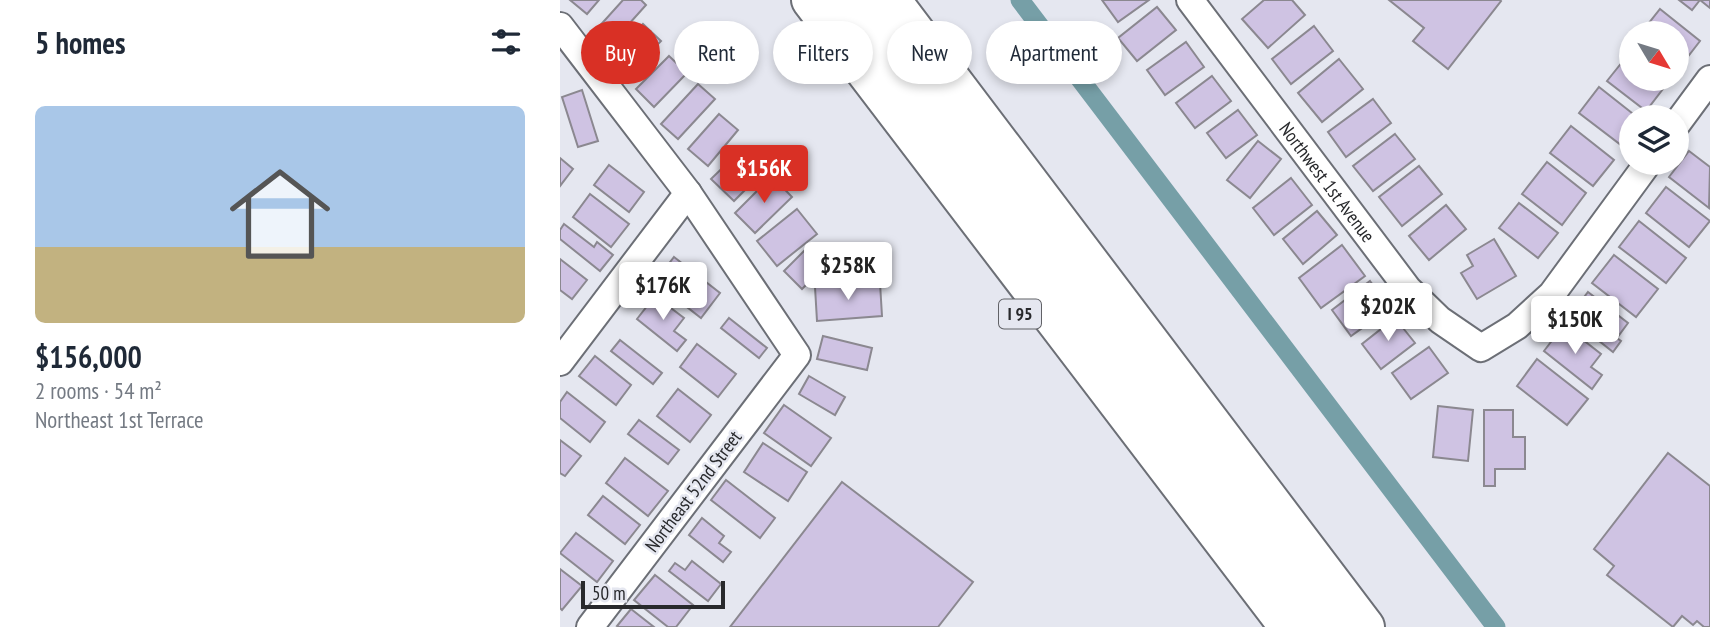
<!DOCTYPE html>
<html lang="en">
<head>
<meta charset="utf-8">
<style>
	:root { --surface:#fff; --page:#f6f6f7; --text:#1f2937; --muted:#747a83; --line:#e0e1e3; --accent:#d93025 }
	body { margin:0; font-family:"PT Sans Narrow",sans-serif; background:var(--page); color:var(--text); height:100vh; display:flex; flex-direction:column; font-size:26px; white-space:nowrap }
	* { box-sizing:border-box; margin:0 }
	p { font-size:23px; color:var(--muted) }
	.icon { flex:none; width:38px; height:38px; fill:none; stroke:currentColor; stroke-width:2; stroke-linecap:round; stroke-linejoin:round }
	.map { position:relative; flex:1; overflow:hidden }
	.drawer { display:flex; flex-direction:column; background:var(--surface); width:560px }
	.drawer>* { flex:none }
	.banner { position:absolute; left:21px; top:21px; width:665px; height:63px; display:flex; gap:14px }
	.needle { width:46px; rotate:128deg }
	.fabs { position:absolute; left:1059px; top:21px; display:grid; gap:14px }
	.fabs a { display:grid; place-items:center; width:70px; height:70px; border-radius:50%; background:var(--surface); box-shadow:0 4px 10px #0003; font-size:35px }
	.scale { position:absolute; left:21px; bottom:18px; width:144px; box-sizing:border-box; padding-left:7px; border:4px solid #28292c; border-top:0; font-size:19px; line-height:24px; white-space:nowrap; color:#28292c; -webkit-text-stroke:5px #e5e7f0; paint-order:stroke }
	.price { position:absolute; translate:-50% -60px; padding:0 16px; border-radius:7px; background:#fff; color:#222; font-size:23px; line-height:46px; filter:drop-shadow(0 2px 4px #0008) }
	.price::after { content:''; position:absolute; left:50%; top:42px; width:21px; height:16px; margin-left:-10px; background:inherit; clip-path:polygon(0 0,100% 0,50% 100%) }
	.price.current { background:var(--accent); color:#fff }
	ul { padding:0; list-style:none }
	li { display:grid; align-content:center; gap:14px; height:371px; padding:0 35px }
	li+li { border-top:2px solid var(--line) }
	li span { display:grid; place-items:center; height:217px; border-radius:10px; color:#555 }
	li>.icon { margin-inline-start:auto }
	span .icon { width:126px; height:126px; fill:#fffc; stroke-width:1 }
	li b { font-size:30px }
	h2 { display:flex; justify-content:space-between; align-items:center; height:84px; padding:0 35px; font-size:30px }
	.tag { padding:0 24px; border-radius:32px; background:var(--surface); box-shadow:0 4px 10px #0003; font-size:24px; line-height:63px }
	.tag.current { background:var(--accent); color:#fff }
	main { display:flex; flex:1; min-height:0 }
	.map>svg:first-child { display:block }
</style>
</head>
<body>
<main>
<section class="drawer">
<h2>5 homes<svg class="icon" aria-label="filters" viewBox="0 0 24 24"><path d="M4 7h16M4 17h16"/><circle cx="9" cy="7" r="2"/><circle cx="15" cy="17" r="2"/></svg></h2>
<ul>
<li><span style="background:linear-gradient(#a9c7e8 65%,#c2b280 0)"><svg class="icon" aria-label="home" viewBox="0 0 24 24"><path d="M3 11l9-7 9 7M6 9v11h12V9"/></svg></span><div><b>$156,000</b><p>2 rooms · 54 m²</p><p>Northeast 1st Terrace</p></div></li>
</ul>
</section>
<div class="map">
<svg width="1150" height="627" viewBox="0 0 1150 627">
	<rect width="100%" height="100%" fill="#e5e7f0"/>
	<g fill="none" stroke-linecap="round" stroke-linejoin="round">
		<path stroke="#769fa7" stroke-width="19" d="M460 0 936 627"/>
	</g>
	<g fill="#cfc3e3" stroke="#8b8890" stroke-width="2">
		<path d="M10 0H39L27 14Z"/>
		<path d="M63 0H81L86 5 51 44 36 30Z"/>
		<path d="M542 0H589L558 22Z"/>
		<path d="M704 0H732L745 15 708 48 682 19Z"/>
		<path d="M829 0H940L941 1 888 69 853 41 864 28Z"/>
		<path d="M1119 0H1150V8L1140 0 1132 10Z"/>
		<path d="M597 7 616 30 577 61 558 38Z"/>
		<path d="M1100 9 1140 41 1116 72V33H1081Z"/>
		<path d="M83 24 101 41 68 75 50 58Z"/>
		<path d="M754 26 773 51 731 84 712 59Z"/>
		<path d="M626 42 644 67 605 95 587 70Z"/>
		<path d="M1071 51V79H1107L1109 81 1086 111 1047 81Z"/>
		<path d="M109 56 127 73 94 107 76 89Z"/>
		<path d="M779 59 803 89 762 122 738 93Z"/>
		<path d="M652 76 671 101 635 128 616 103Z"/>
		<path d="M138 84 155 99 118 139 101 124Z"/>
		<path d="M1039 87 1077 117H1071V133L1061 145 1019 113Z"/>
		<path d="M22 90 38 141 18 147 2 97Z"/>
		<path d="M813 99 831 123 786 157 768 132Z"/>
		<path d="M678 110 697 135 666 158 647 133Z"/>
		<path d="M159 114 178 130 148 166 128 149Z"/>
		<path d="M1011 126 1054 160 1033 186 990 153Z"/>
		<path d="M835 134 855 159 813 191 793 166Z"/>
		<path d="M698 141 721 159 690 198 667 180Z"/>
		<path d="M183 148 205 170 174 201 151 179Z"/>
		<path d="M1129 151 1150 167 1149 208 1109 177Z"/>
		<path d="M0 158 13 169 0 186Z"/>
		<path d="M987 162 1026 193 1002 225 962 194Z"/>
		<path d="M49 165 84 192 69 212 34 185Z"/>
		<path d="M859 166 882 194 842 226 819 197Z"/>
		<path d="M212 176 232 197 195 233 175 213Z"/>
		<path d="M731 178 752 205 714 235 693 208Z"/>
		<path d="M1106 187 1150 221 1129 247 1086 213Z"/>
		<path d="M30 194 69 224 51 247 13 217Z"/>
		<path d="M959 203 998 233 978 258 939 228Z"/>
		<path d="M886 205 906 229 869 260 849 236Z"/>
		<path d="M237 209 257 234 217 266 197 241Z"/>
		<path d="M757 211 777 235 743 264 723 239Z"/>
		<path d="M1079 221 1126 258 1106 283 1059 247Z"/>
		<path d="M4 224 34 247 37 242 53 255 40 271 0 239V230Z"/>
		<path d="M934 239 956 276 917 299 901 273 913 266 907 255Z"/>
		<path d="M250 245 268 263 242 289 224 271Z"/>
		<path d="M782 245 805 276 761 308 739 278Z"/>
		<path d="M1054 255 1098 289 1076 317 1032 283Z"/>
		<path d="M114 257 160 293 141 318 95 282Z"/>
		<path d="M0 259 27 280 12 299 0 290Z"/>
		<path d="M810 281 830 308 791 336 772 310Z"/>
		<path d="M320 283 322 316 257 321 255 287Z"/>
		<path d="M1028 292 1068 323 1057 338 1061 341 1053 352 1009 317Z"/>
		<path d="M95 296 124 318 114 331 126 340 117 351 77 319Z"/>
		<path d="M169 318 207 348 199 358 161 328Z"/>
		<path d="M835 318 855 343 821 369 802 344Z"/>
		<path d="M1004 325 1041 354 1031 367 1042 375 1032 389 984 351Z"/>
		<path d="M263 336 312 348 307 370 257 359Z"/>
		<path d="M60 340 102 373 93 384 51 351Z"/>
		<path d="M137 344 176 374 158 397 120 367Z"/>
		<path d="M869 347 888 373 851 399 832 373Z"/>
		<path d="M35 356 71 385 56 405 19 376Z"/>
		<path d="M977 359 1028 399 1007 425 957 386Z"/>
		<path d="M249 376 285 397 275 415 239 394Z"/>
		<path d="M118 389 151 415 130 442 97 416Z"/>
		<path d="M7 392 45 422 30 442 0 418V402Z"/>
		<path d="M224 405 271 438 251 466 204 433Z"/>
		<path d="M878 406 913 410 908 461 873 457Z"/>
		<path d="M924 410H953V437H965V469H935V486H924Z"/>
		<path d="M79 420 119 450 108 464 68 434Z"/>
		<path d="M0 440 21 456 5 476 0 473Z"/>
		<path d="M203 443 247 472 228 501 184 472Z"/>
		<path d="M1108 453 1150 486V627H1144L1137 621 1133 625 1122 616 1113 627 1047 575 1054 566 1034 549Z"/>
		<path d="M65 458 108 491 88 516 46 483Z"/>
		<path d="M166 480 215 518 200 538 151 500Z"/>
		<path d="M282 482 413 582 378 627H170Z"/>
		<path d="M43 496 80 525 65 544 28 515Z"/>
		<path d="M142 518 164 536 159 543 171 552 163 562 129 535Z"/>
		<path d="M16 533 53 561 37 582 0 553Z"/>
		<path d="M132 561 161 584 148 601 109 571 115 563 125 570Z"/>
		<path d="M0 569 22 586 2 610 0 608Z"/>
		<path d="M95 575 133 605 116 627H108L74 600Z"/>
		<path d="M71 609 94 627H59L57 626Z"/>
	</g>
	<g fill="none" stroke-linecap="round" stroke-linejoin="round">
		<defs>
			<g id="minor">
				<path id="s1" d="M630 0 848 289 880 320 921 348 957 326 992 294 1088 163"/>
				<path d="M0 26 128 193 237 355 30 627"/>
				<path d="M1116 125 1150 79"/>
				<path d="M0 362 128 193"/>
			</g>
			<g id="highway">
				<path d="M251 0 729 627"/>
				<path d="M292 0 770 627"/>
				<path d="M331 0 805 627"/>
			</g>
		</defs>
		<use href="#minor" stroke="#6c6f76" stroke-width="30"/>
		<use href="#highway" stroke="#6c6f76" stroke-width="42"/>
		<use href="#minor" stroke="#fff" stroke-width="26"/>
		<use href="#highway" stroke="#fff" stroke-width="38"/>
	</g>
	<g text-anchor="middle" stroke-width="5" stroke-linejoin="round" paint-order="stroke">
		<rect fill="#e5e7f0" stroke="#616267" stroke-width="2" x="439" y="299.5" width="42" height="29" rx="5"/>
		<g font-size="18" font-weight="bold" fill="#28292c">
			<text x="460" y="320">I 95</text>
		</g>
		<g font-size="19" fill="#28292c" stroke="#e5e7f0">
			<text dy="7" stroke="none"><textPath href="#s1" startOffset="228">Northwest 1st Avenue</textPath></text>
			<text transform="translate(133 491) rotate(-53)" y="7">Northeast 52nd Street</text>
		</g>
	</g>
</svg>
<div class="fabs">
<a><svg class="needle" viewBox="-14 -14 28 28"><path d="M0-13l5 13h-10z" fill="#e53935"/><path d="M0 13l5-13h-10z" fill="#747a83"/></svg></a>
<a><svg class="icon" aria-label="layers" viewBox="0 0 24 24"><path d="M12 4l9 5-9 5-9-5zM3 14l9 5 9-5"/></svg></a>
</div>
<div class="scale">50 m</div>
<b class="price current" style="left:204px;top:205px">$156K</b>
<b class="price" style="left:288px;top:302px">$258K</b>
<b class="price" style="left:103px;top:322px">$176K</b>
<b class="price" style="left:828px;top:343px">$202K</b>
<b class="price" style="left:1015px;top:356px">$150K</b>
<div class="banner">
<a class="tag current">Buy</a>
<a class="tag">Rent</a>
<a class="tag">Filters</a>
<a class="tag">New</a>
<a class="tag">Apartment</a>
</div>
</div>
</main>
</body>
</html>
